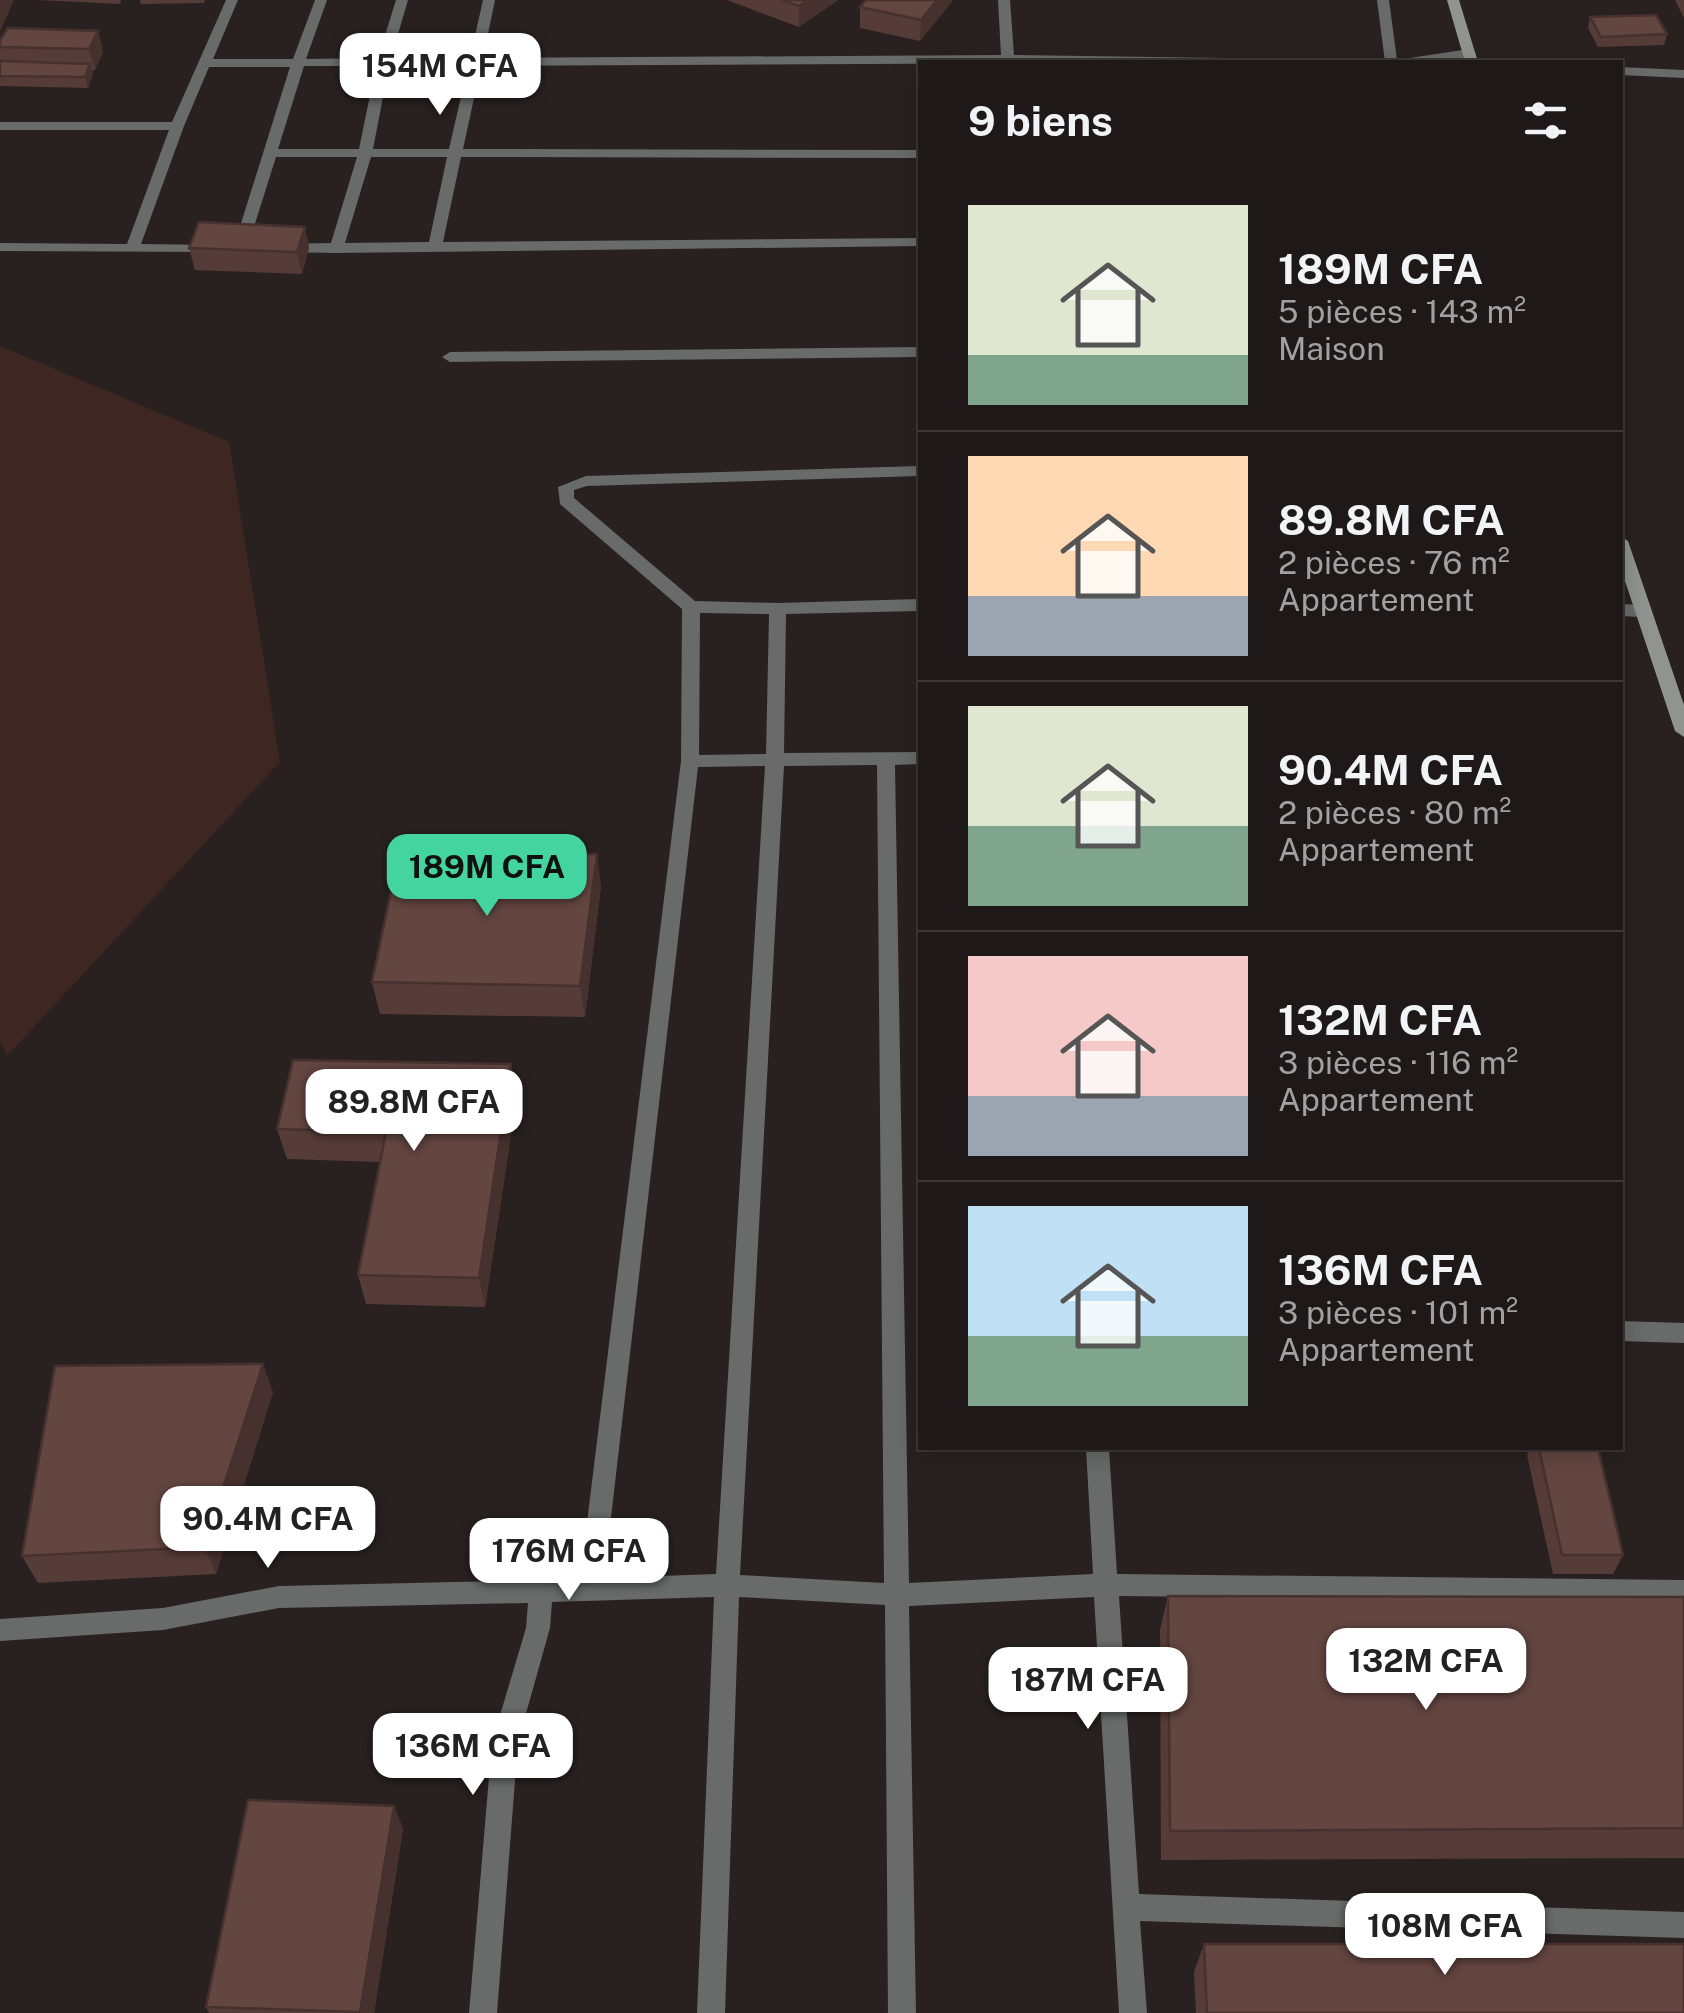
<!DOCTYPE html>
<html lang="fr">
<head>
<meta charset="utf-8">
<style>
	:root { --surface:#1e1918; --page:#262221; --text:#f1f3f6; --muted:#a1a0a2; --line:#3c3837; --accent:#43d4a0 }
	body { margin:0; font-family:"Public Sans",sans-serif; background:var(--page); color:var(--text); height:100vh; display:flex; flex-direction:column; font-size:38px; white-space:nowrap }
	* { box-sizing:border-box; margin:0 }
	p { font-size:32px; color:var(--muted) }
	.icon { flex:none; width:55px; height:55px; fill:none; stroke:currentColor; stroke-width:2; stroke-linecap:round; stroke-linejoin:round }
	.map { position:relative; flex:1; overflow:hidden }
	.sheet { position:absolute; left:918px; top:60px; width:705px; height:1390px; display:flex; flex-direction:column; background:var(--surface); border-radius:0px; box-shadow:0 5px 25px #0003,0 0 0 2px var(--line) }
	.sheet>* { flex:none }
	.price { position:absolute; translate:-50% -85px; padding:0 22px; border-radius:20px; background:#fff; color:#222; font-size:32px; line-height:65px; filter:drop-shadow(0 2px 5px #0008) }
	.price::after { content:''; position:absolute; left:50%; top:60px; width:30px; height:22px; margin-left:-15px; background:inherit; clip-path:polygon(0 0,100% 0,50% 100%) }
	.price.current { background:var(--accent); color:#111 }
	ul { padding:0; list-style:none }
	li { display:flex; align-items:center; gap:30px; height:250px; padding:0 50px }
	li+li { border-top:2px solid var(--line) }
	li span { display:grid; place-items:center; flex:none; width:280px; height:200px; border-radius:0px; color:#555 }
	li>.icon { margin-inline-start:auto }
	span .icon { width:120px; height:120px; fill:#fffc; stroke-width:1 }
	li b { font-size:42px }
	h2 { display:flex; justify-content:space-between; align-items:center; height:120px; padding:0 50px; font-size:42px }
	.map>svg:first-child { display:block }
</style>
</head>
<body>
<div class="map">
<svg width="1684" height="2013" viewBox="0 0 1684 2013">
	<rect width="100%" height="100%" fill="#282120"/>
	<path fill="#3e2622" d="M0 346 229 442 280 762 7 1056 0 1041Z"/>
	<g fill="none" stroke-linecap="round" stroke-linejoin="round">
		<g fill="#686b69" fill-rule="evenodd">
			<path d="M226 0H238L213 59H293L315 0H327L306 59 378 58 396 0H408L391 58H470L483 0H495L483 58 1001 55 998 0H1010L1014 55 1226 58 1233 62 481 66 463 149 920 150V158L461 157 443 242 920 238V246L336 253 282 252 275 248 282 244 331 243 357 157H276L247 249 240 253 233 249 290 67H209L184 126 141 244 213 245 218 246V252L0 251V243L127 244 169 130H0V122H172ZM304 66H376L359 149H278ZM389 66H468L449 149H373ZM371 157H447L429 242 345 243Z"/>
			<path d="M1377 0H1389L1397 60 1469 49 1476 53C1452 67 1412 62 1385 62Z"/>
			<path d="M1620 67 1684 70V78L1620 75Z"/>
			<path d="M920 347V357L450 362 442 357 450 352Z"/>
			<path d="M920 466V476L587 486 574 490V498L695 601 778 603 920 599V611L786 614 784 753 920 752V764L895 765 909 1583 1093 1574 1086 1448H1109L1117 1574 1684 1580V1602L1119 1596 1139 1894 1684 1912V1938L1140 1921 1147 2013H1119L1094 1597 909 1606 916 2013H888L885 1605 739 1597 725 2013H697L714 1597 552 1602 550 1628 518 1742 497 2013H469L492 1742 526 1628 528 1603 279 1608 163 1630 0 1641V1619L163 1608 279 1586 580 1579 681 761 682 609 560 504 558 487 586 476ZM700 613 769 614 766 754 699 755ZM877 765 884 1583 740 1575 784 766ZM765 766 716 1574 604 1578 698 767Z"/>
			<path d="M1620 604 1642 605 1651 611 1642 617 1620 616Z"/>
			<path d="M1620 1321 1684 1323V1343L1620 1341Z"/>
		</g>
		<g fill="#8f9491" fill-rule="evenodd">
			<path d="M1447 0H1459L1478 62H1465Z"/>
			<path d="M1620 536 1628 541 1684 705V737L1675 731 1620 566Z"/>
		</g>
	</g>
	<g fill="#563c38">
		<path d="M38 0H121L120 4Z"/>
		<path d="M140 0H205L204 3 141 4Z"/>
		<path d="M727 0H838L799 27Z"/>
		<path d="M953 0 920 41 860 28V7Z"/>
		<path d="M1675 0H1684V18Z"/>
		<path d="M1590 17 1667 34 1664 45 1598 47 1588 28Z"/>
		<path d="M98 31 103 52 95 70H92L93 74 88 88 0 86V40Z"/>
		<path d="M305 227 309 248 302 274 195 270 189 248Z"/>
		<path d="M601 886 585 1017 380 1014 372 982Z"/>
		<path d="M511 1064 517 1095 485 1307 366 1304 358 1275 380 1162 287 1159 277 1129Z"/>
		<path d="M273 1392 216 1574 38 1583 22 1556Z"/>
		<path d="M1530 1448H1598L1623 1555 1613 1574H1553L1527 1455Z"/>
		<path d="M1168 1596 1684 1597V1858L1161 1860 1160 1630Z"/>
		<path d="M394 1806 403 1829 374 2013H209L206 2007Z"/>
		<path d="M1204 1944 1684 2013H1196L1194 1972Z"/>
	</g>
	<g fill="#46312e">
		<path d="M0 0H14L0 32Z"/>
		<path d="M807 0H838L799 27V6Z"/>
		<path d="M937 0H953L920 41 921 20Z"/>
		<path d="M98 31 103 52 95 70 89 49Z"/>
		<path d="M90 64 93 74 88 88 85 77Z"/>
		<path d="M305 227 309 248 302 274 297 252Z"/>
		<path d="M597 854 601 886 585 1017 580 986Z"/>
		<path d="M511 1064 517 1095 485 1307 479 1278Z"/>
		<path d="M263 1364 273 1392 216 1574 204 1547Z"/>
		<path d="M394 1806 403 1829 374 2013H360Z"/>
	</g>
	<g fill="#644641" stroke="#46312e" stroke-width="2.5">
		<path d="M782 0H807L799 6Z"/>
		<path d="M866 0H937L921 20 860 7Z"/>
		<path d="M1656 15 1667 34 1601 37 1590 17Z"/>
		<path d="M8 28 98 31 89 49 0 47V40Z"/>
		<path d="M0 61 90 64 85 77 0 76Z"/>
		<path d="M199 222 305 227 297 252 189 248Z"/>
		<path d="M399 852 597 854 580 986 372 982Z"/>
		<path d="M293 1060 511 1064 479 1278 358 1275 386 1132 277 1129Z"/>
		<path d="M263 1364 204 1547 22 1556 55 1366Z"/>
		<path d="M1539 1448H1598L1623 1555H1562Z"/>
		<path d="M1168 1596 1684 1597V1828L1170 1831Z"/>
		<path d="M248 1800 394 1806 360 2012 206 2007Z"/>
		<path d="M1204 1944H1684V2013H1207Z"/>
	</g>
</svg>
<b class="price" style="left:440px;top:118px">154M CFA</b>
<b class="price current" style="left:487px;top:919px">189M CFA</b>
<b class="price" style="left:414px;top:1154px">89.8M CFA</b>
<b class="price" style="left:268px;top:1571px">90.4M CFA</b>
<b class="price" style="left:569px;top:1603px">176M CFA</b>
<b class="price" style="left:1426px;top:1713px">132M CFA</b>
<b class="price" style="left:1088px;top:1732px">187M CFA</b>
<b class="price" style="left:473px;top:1798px">136M CFA</b>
<b class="price" style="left:1445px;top:1978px">108M CFA</b>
<section class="sheet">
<h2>9 biens<svg class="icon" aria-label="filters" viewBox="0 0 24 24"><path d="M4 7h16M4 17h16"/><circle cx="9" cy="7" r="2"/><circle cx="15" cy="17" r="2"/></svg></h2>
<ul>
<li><span style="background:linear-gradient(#dfe7d0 75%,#7fa58c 0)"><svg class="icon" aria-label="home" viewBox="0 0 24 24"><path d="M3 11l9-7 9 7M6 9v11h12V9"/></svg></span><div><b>189M CFA</b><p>5 pièces · 143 m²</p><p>Maison</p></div></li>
<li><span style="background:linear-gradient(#ffd9b3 70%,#9aa5b1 0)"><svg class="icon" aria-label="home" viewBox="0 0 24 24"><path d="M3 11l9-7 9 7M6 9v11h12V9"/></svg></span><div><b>89.8M CFA</b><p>2 pièces · 76 m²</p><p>Appartement</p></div></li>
<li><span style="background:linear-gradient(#dfe7d0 60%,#7fa58c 0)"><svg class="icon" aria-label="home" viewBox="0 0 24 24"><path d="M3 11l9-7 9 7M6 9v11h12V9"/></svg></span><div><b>90.4M CFA</b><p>2 pièces · 80 m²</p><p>Appartement</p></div></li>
<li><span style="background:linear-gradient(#f6c9c9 70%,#9aa5b1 0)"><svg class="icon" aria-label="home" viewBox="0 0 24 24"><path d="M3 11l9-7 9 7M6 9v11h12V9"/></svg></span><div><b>132M CFA</b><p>3 pièces · 116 m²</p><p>Appartement</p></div></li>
<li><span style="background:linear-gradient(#bfe0f5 65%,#7fa58c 0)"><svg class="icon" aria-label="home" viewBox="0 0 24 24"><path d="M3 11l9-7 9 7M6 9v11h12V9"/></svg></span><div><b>136M CFA</b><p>3 pièces · 101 m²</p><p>Appartement</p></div></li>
</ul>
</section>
</div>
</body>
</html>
